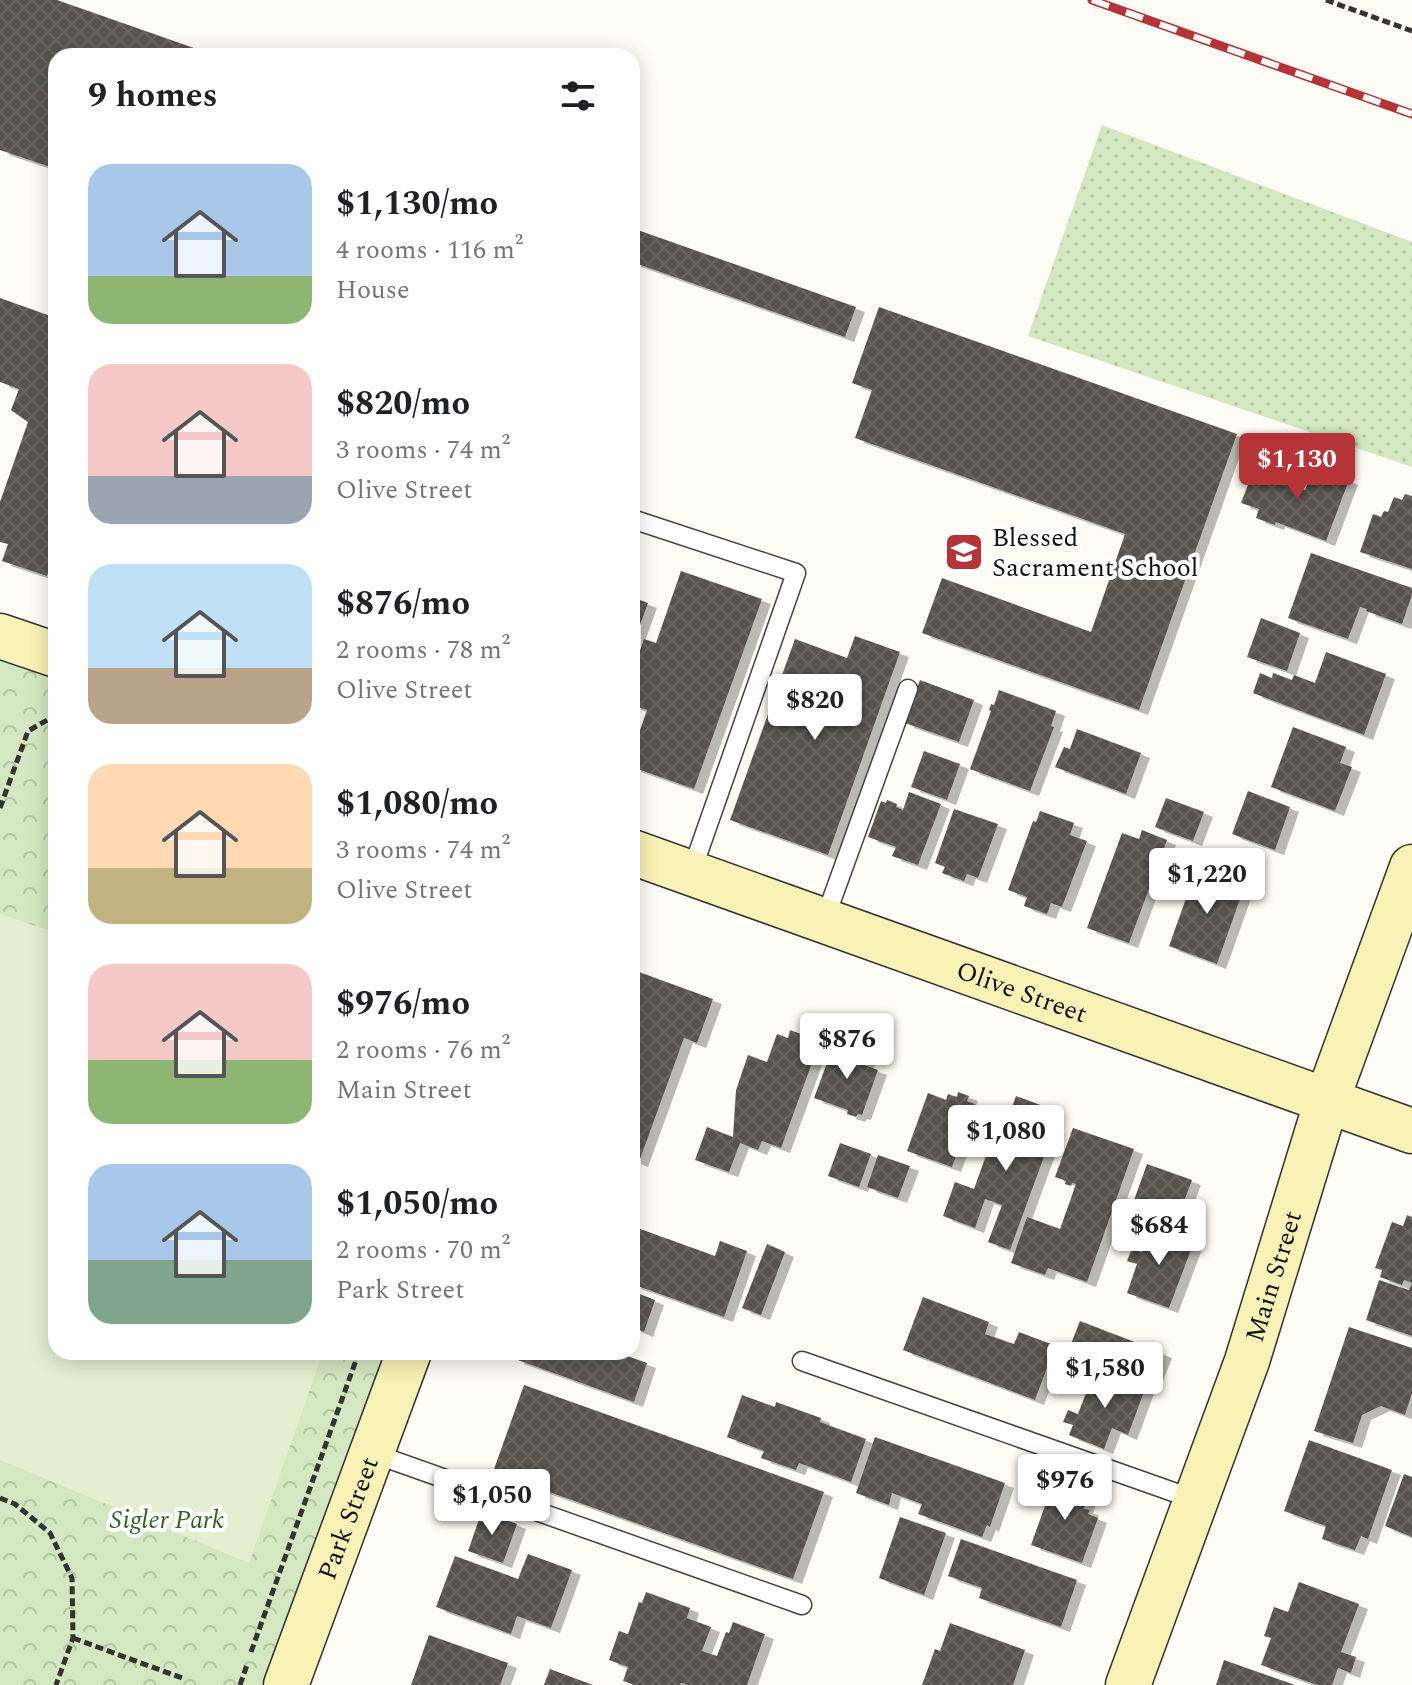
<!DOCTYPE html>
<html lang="en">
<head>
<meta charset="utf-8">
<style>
	:root { --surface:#fff; --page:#f2f2f2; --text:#202124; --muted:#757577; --accent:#b53437 }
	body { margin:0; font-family:Spectral,serif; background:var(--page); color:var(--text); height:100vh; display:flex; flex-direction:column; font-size:30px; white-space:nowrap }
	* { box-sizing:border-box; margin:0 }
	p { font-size:26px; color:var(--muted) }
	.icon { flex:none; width:44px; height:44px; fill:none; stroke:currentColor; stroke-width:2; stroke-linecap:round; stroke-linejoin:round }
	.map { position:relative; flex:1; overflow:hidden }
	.drawer { position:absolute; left:48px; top:48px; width:592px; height:1312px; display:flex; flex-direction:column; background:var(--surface); border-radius:24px; box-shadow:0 4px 20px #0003 }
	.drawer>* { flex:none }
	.price { position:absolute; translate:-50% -68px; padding:0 18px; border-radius:8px; background:#fff; color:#222; font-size:26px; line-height:52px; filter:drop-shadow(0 2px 4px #0008) }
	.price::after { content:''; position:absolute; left:50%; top:48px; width:24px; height:18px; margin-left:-12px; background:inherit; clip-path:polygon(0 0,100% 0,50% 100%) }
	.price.current { background:var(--accent); color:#fff }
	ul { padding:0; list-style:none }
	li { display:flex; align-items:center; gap:24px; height:200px; padding:0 40px }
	li span { display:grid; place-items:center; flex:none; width:224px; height:160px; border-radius:24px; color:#555 }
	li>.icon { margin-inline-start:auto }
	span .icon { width:96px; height:96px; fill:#fffc; stroke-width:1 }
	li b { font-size:34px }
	h2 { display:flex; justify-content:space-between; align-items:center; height:96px; padding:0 40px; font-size:34px }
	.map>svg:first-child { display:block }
</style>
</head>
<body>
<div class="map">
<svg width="1412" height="1685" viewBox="0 0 1412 1685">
	<defs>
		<pattern id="grass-dots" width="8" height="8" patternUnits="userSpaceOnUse" patternTransform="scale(2)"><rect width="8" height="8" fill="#d3e7c0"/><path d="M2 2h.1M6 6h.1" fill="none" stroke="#b4c5a4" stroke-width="1.8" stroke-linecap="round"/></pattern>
		<pattern id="park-crowns" width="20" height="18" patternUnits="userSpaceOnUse" patternTransform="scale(2)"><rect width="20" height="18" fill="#d3e7c0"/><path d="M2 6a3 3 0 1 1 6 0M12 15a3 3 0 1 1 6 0" fill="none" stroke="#b4c5a4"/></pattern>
		<pattern id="building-cross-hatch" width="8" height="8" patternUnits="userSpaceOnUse" patternTransform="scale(2)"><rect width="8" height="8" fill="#58524e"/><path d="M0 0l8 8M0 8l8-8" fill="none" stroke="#6b6663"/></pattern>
		<filter id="shadow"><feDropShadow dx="9" dy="5" stdDeviation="0" flood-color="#0004"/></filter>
	</defs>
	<rect width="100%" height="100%" fill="#fefcf5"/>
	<path fill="url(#grass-dots)" d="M1102 125 1412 242V467L1028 336Z"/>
	<path fill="url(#park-crowns)" d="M0 646 56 665V1352H408L288 1685H0Z"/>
	<path fill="#e4efd1" d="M0 914 56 933V1352H323L249 1563 0 1460Z"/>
	<g fill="url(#building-cross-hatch)" filter="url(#shadow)">
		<path d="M0 0H57L211 54 210 56H56V169L0 150Z"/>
		<path d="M632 228 856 307 845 337 632 262Z"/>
		<path d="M0 298 56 318V561L53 560 47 576 2 561 8 544 0 542V502L28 422 11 410 19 389 0 382Z"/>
		<path d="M879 307 1237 434 1139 710 922 633 942 578 1091 632 1125 534 855 438 872 390 852 383Z"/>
		<path d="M1256 464 1281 473 1278 480 1305 490 1314 467 1349 480 1326 541 1276 522 1275 525 1256 518 1259 509 1241 503Z"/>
		<path d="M1405 494 1412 496V569L1360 552 1373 514 1381 517 1384 511 1388 512 1394 497 1402 500Z"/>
		<path d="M1311 553 1412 588V595L1402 624 1366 611 1367 609 1360 607 1348 639 1288 618Z"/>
		<path d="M681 571 762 599 694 789 632 767V753L647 710 632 705V673L644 639 656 643Z"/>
		<path d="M632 597 648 603 632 647Z"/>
		<path d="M1261 618 1300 633 1287 671 1247 657Z"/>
		<path d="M855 636 900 652 828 855 730 820 795 639 847 658Z"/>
		<path d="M1326 652 1386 674 1364 735 1253 693 1260 673 1272 678 1273 673 1292 680 1294 675 1315 683Z"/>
		<path d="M920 680 974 700 959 742 905 723Z"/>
		<path d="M999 690 1056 711 1051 726 1054 727 1030 791 970 769 991 711 989 710 991 704 994 705Z"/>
		<path d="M1293 727 1346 747 1340 763 1352 767 1335 811 1271 787Z"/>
		<path d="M1077 729 1141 753 1126 794 1055 767 1064 747 1070 749Z"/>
		<path d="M924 751 960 764 947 800 911 787Z"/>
		<path d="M1248 791 1290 807 1275 850 1232 834Z"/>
		<path d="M909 792 941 804 918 865 892 856 896 847 868 837 881 801 886 803 887 800 897 804 896 807 903 810Z"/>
		<path d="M1166 798 1204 812 1193 841 1155 827Z"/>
		<path d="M954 809 998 824 978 878 967 874 964 881 942 873 945 867 935 863Z"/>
		<path d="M1040 811 1074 823 1070 835 1087 841 1062 907 1051 903 1047 914 1024 906 1027 897 1008 890 1033 821 1036 822Z"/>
		<path d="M1142 830 1167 840 1129 943 1087 928 1122 833 1139 839Z"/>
		<path d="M1197 868 1223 877 1224 874 1231 876 1230 880 1245 885 1217 964 1169 946Z"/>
		<path d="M639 972 713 999 697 1043 684 1038 639 1162 632 1159V992Z"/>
		<path d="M790 1030 820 1041 781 1148 762 1141 758 1150 740 1143 729 1172 695 1160 707 1127 733 1137 736 1090 748 1055 767 1062 777 1034 788 1038Z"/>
		<path d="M834 1044 867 1056 864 1065 878 1070 862 1115 858 1114 856 1117 847 1114 848 1110 814 1098Z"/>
		<path d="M958 1092 969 1096 967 1101 975 1104 952 1167 907 1151 928 1093 946 1100 948 1094 957 1097Z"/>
		<path d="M1016 1096 1054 1110 1040 1149 1046 1151 1010 1250 988 1242 1002 1205 985 1199 975 1228 943 1216 955 1182 974 1189 993 1136 1001 1139Z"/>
		<path d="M1073 1128 1134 1149 1087 1282 1048 1268 1045 1275 1011 1263 1027 1217 1060 1229 1076 1184 1072 1183 1071 1186 1065 1184 1066 1181 1055 1177Z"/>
		<path d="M840 1143 871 1154 859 1187 828 1176Z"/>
		<path d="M878 1155 910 1166 898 1198 867 1187Z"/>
		<path d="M1147 1164 1192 1180 1177 1220 1154 1211 1149 1225 1131 1218 1136 1204 1133 1203Z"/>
		<path d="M1407 1215 1412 1217V1283L1404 1280 1402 1285 1380 1277 1382 1270 1375 1268 1392 1222 1403 1226Z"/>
		<path d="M632 1226 715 1256 720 1241 747 1251 724 1317 632 1284Z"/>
		<path d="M1152 1227 1194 1242 1169 1308 1127 1293 1137 1264 1127 1261 1132 1248 1142 1252Z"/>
		<path d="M767 1244 785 1252 761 1315 742 1308Z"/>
		<path d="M1379 1280 1409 1290 1412 1283V1336L1366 1320Z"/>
		<path d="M632 1291 655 1300 644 1332 632 1327Z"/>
		<path d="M923 1297 989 1322 985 1334 1014 1344 1019 1332 1051 1344 1047 1355 1051 1357 1035 1400 903 1350Z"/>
		<path d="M1080 1321 1163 1353 1154 1376 1071 1344Z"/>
		<path d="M1349 1327 1412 1348V1393L1405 1415 1381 1406 1362 1415 1353 1443 1314 1431Z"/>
		<path d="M518 1352H616L647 1363 634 1402 515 1359Z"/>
		<path d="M1095 1370 1145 1389 1128 1435 1112 1428 1104 1449 1069 1435 1073 1425 1063 1422 1068 1410 1078 1414Z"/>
		<path d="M524 1385 824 1492 793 1579 493 1472Z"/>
		<path d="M742 1395 775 1407 776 1402 821 1418 820 1422 866 1439 851 1482 799 1463 796 1470 761 1458 764 1451 727 1437Z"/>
		<path d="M875 1437 1005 1483 990 1527 987 1525 982 1537 918 1514 922 1504 892 1493 889 1505 856 1493Z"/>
		<path d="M1309 1440 1392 1470 1368 1539 1361 1536 1355 1550 1322 1539 1326 1526 1284 1511Z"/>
		<path d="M1404 1474 1412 1477V1537L1385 1526Z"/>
		<path d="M1054 1479 1089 1492 1084 1509 1090 1510 1088 1514 1098 1518 1082 1563 1031 1545 1046 1503 1035 1499 1039 1488 1050 1492Z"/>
		<path d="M482 1511 517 1524 503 1563 468 1551Z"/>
		<path d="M900 1517 946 1533 924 1595 879 1578Z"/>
		<path d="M961 1539 1077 1580 1061 1627 979 1598 982 1588 948 1576Z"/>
		<path d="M528 1554 572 1570 551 1628 517 1616 511 1634 436 1607 455 1556 518 1579Z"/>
		<path d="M1299 1582 1359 1604 1341 1652 1356 1657 1351 1673 1338 1668 1332 1685H1317L1261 1665 1271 1638 1264 1636 1274 1607 1288 1612Z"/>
		<path d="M646 1592 690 1608 687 1618 711 1627 702 1651 717 1656 726 1632 729 1633 733 1622 765 1634 747 1685H688L681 1683 680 1685H634L623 1681 628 1667 609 1660 619 1631 628 1634 639 1602 642 1603Z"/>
		<path d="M950 1623 1025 1650 1013 1685H922L935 1649 940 1651Z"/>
		<path d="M429 1635 508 1663 500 1685H411Z"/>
		<path d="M1224 1660 1295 1685H1216Z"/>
		<path d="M550 1669 593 1685H544Z"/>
	</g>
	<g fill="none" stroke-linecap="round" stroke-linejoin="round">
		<defs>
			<g id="lane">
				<path d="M632 519 796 573 691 873"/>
				<path d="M824 921 908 689"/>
				<path d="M802 1361 1196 1500"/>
				<path d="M372 1453 802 1605"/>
			</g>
			<g id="secondary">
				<path d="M0 636 56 655"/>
				<path id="s1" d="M632 852 1412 1131"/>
				<path id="s2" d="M286 1685 409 1352"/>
				<path id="s3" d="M1128 1685 1247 1361 1327 1100 1412 867"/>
			</g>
		</defs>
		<use href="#lane" stroke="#444" stroke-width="21"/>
		<use href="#secondary" stroke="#333" stroke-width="47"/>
		<g stroke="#333" stroke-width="5" stroke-dasharray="8 4" stroke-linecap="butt">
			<path d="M1326 0 1412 31"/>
			<path d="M0 808 28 731 56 715"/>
			<path d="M0 1498 15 1504 50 1533 72 1578 73 1638 56 1685"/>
			<path d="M73 1638 182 1678"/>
			<path d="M251 1652 359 1352"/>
			<path d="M240 1685 247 1665"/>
		</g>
		<use href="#lane" stroke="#fff" stroke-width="18"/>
		<use href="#secondary" stroke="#f8f2b6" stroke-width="44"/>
		<defs>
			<path id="rail" d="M1092 0 1412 114"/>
		</defs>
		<use href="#rail" stroke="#b53437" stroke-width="9"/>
		<use href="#rail" stroke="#fff" stroke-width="6" stroke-dasharray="18" stroke-linecap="butt"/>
	</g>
	<defs>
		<symbol id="school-square" viewBox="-11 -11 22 22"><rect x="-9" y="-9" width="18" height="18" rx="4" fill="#b53437" stroke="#fff"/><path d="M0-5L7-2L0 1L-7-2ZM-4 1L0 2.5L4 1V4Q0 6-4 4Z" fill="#fff"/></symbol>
	</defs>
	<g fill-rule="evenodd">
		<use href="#school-square" x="942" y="530" width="44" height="44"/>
	</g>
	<g text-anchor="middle" stroke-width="8" stroke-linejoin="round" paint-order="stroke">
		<g font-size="26" fill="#111" stroke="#fff" text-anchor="start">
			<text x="992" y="546">Blessed<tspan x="992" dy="30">Sacrament School</tspan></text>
		</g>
		<g font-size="26" fill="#111" stroke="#fff">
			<text dy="9" stroke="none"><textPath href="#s1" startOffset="414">Olive Street</textPath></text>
			<text dy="9" stroke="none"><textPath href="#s3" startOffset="434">Main Street</textPath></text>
			<text dy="9" stroke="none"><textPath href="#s2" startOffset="178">Park Street</textPath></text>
		</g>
		<g font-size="26" font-style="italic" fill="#316425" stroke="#fff">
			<text x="167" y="1528">Sigler Park</text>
		</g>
	</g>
</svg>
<b class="price current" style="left:1297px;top:501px">$1,130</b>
<b class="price" style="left:815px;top:742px">$820</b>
<b class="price" style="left:1207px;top:916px">$1,220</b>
<b class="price" style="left:847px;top:1081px">$876</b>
<b class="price" style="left:1006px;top:1173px">$1,080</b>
<b class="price" style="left:1159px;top:1267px">$684</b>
<b class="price" style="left:1105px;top:1410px">$1,580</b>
<b class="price" style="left:1065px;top:1522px">$976</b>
<b class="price" style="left:492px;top:1537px">$1,050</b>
<section class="drawer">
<h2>9 homes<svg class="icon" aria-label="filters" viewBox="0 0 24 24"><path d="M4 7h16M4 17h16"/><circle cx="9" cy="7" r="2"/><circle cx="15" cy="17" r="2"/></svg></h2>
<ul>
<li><span style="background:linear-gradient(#a9c7e8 70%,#8fb573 0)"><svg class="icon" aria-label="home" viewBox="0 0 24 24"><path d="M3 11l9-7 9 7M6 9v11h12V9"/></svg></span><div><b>$1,130/mo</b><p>4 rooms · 116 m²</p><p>House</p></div></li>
<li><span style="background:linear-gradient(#f6c9c9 70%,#9aa5b1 0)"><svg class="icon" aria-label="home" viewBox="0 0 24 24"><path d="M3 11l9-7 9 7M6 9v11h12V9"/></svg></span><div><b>$820/mo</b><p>3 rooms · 74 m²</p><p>Olive Street</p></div></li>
<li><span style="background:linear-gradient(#bfe0f5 65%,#b9a48a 0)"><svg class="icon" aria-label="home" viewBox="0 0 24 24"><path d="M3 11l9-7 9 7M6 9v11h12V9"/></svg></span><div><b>$876/mo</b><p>2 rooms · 78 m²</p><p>Olive Street</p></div></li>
<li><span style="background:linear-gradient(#ffd9b3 65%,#c2b280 0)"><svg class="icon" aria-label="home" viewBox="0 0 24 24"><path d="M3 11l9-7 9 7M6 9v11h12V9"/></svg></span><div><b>$1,080/mo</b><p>3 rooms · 74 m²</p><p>Olive Street</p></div></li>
<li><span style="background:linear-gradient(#f6c9c9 60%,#8fb573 0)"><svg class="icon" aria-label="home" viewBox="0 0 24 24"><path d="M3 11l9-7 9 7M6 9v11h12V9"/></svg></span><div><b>$976/mo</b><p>2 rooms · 76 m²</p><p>Main Street</p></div></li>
<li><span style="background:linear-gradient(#a9c7e8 60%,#7fa58c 0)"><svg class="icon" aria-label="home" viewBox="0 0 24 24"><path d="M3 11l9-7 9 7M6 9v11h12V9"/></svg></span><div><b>$1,050/mo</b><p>2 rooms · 70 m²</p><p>Park Street</p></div></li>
</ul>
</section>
</div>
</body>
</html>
